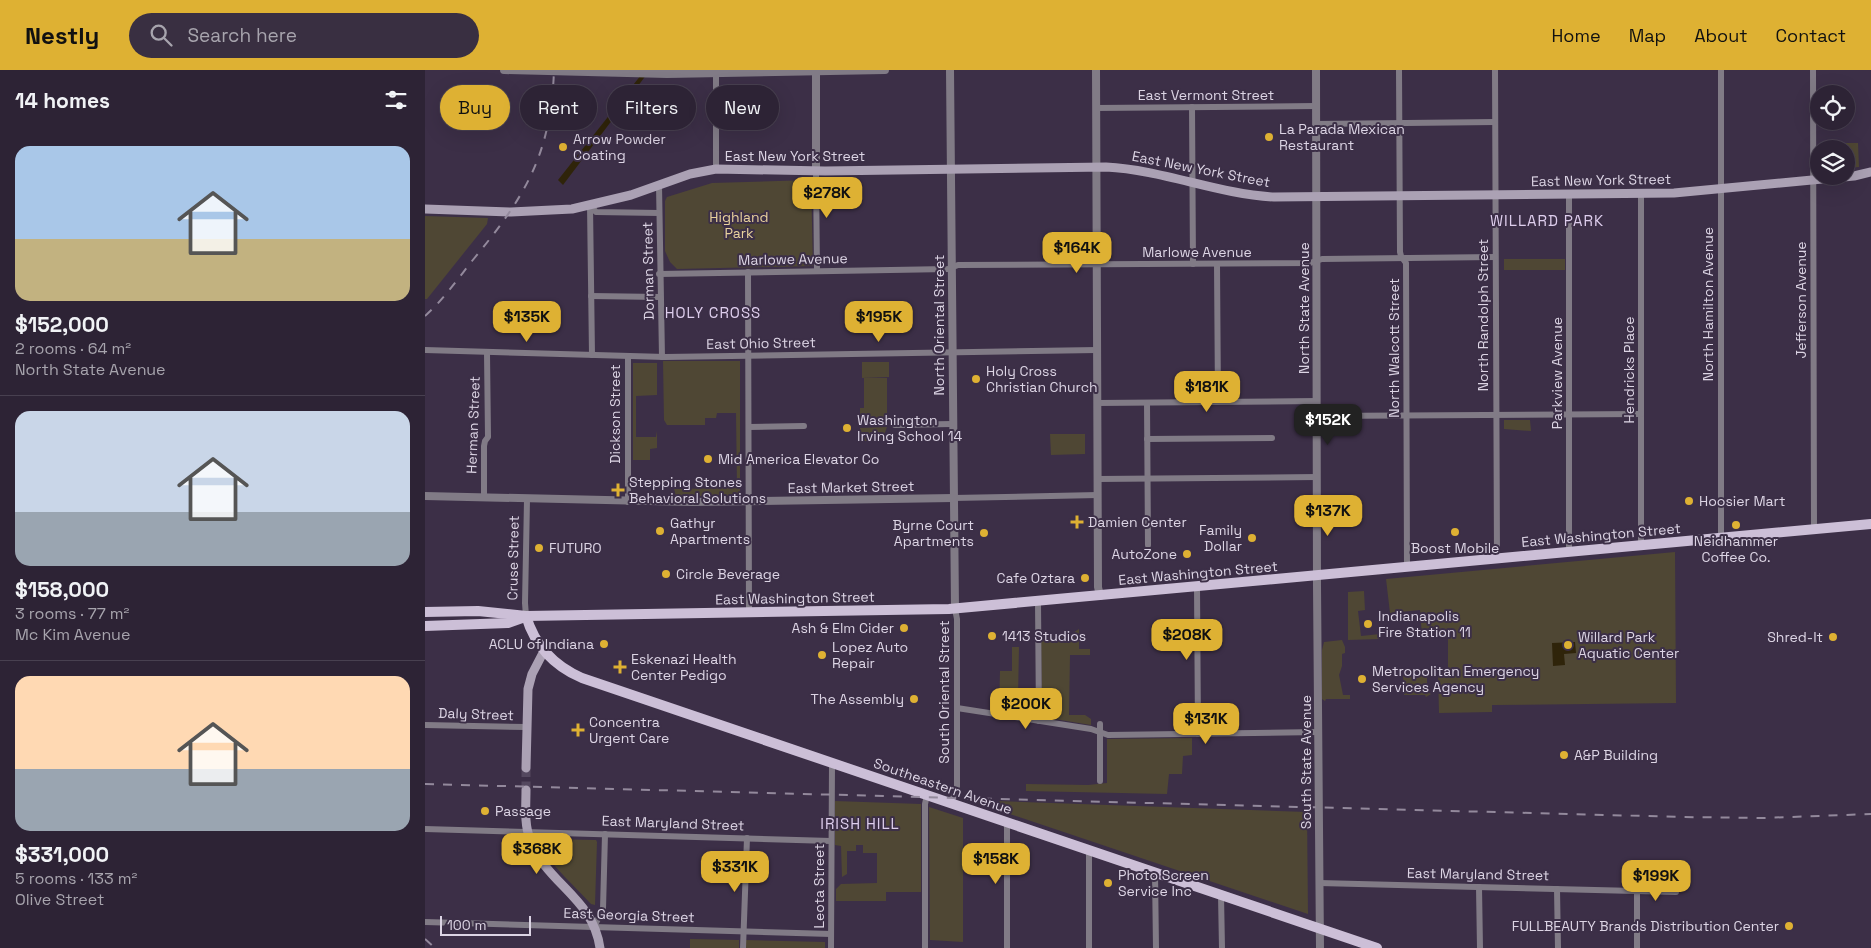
<!DOCTYPE html>
<html lang="en">
<head>
<meta charset="utf-8">
<style>
	:root { --surface:#2d2335; --page:#392f41; --text:#f1f3f6; --muted:#a7a4ad; --line:#484050; --accent:#deb133 }
	body { margin:0; font-family:"Space Grotesk",sans-serif; background:var(--page); color:var(--text); height:100vh; display:flex; flex-direction:column; font-size:19px; white-space:nowrap }
	* { box-sizing:border-box; margin:0 }
	p { font-size:16px; color:var(--muted) }
	.icon { flex:none; width:28px; height:28px; fill:none; stroke:currentColor; stroke-width:2; stroke-linecap:round; stroke-linejoin:round }
	.map { position:relative; flex:1; overflow:hidden }
	.sheet { display:flex; flex-direction:column; background:var(--surface); width:425px }
	.sheet>* { flex:none }
	.guide { position:absolute; left:15px; top:15px; width:475px; height:45px; display:flex; gap:10px }
	.buttons { position:absolute; left:1385px; top:15px; display:grid; gap:10px }
	.buttons a { display:grid; place-items:center; width:45px; height:45px; border-radius:50%; background:var(--surface); box-shadow:0 5px 20px #0002,0 0 0 1px var(--line); font-size:25px }
	.scale { position:absolute; left:15px; bottom:12px; width:91px; box-sizing:border-box; padding-left:5px; border:2px solid #dcd4e4; border-top:0; font-size:14px; line-height:18px; white-space:nowrap; color:#dcd4e4; -webkit-text-stroke:4px #3c2f47; paint-order:stroke }
	.price { position:absolute; translate:-50% -42px; padding:0 11px; border-radius:10px; background:var(--accent); color:#111; font-size:16px; line-height:32px; filter:drop-shadow(0 1px 2px #0008) }
	.price::after { content:''; position:absolute; left:50%; top:30px; width:15px; height:11px; margin-left:-8px; background:inherit; clip-path:polygon(0 0,100% 0,50% 100%) }
	.price.on { background:#222; color:#fff }
	ul { padding:0; list-style:none }
	li { display:grid; align-content:center; gap:10px; height:265px; padding:0 15px }
	li+li { border-top:1px solid var(--line) }
	li span { display:grid; place-items:center; height:155px; border-radius:15px; color:#555 }
	li>.icon { margin-inline-start:auto }
	span .icon { width:90px; height:90px; fill:#fffc; stroke-width:1 }
	li b { font-size:21px }
	h2 { display:flex; justify-content:space-between; align-items:center; height:60px; padding:0 15px; font-size:21px }
	.pill { padding:0 18px; border-radius:22px; background:var(--surface); box-shadow:0 5px 20px #0002,0 0 0 1px var(--line); font-size:18px; line-height:45px }
	.pill.on { background:var(--accent); color:#111 }
	header { display:flex; align-items:center; gap:30px; box-sizing:border-box; height:70px; padding:0 25px; background:var(--accent); color:#111 }
	header strong { font-size:24px }
	nav { display:flex; gap:28px; margin-inline-start:auto; font-size:18px }
	.search { width:350px; height:45px; background:var(--page); display:flex; align-items:center; gap:12px; box-sizing:border-box; padding:0 18px; border-radius:28px; color:var(--muted); font-size:19px }
	main { display:flex; flex:1; min-height:0 }
	.map>svg:first-child { display:block }
</style>
</head>
<body>
<header>
<strong>Nestly</strong>
<div class="search"><svg class="icon" aria-label="search" viewBox="0 0 24 24"><circle cx="10" cy="10" r="6"/><path d="M15 15l6 6"/></svg>Search here</div>
<nav><a>Home</a><a>Map</a><a>About</a><a>Contact</a></nav>
</header>
<main>
<section class="sheet">
<h2>14 homes<svg class="icon" aria-label="filters" viewBox="0 0 24 24"><path d="M4 7h16M4 17h16"/><circle cx="9" cy="7" r="2"/><circle cx="15" cy="17" r="2"/></svg></h2>
<ul>
<li><span style="background:linear-gradient(#a9c7e8 60%,#c2b280 0)"><svg class="icon" aria-label="home" viewBox="0 0 24 24"><path d="M3 11l9-7 9 7M6 9v11h12V9"/></svg></span><div><b>$152,000</b><p>2 rooms · 64 m²</p><p>North State Avenue</p></div></li>
<li><span style="background:linear-gradient(#c9d6e8 65%,#9aa5b1 0)"><svg class="icon" aria-label="home" viewBox="0 0 24 24"><path d="M3 11l9-7 9 7M6 9v11h12V9"/></svg></span><div><b>$158,000</b><p>3 rooms · 77 m²</p><p>Mc Kim Avenue</p></div></li>
<li><span style="background:linear-gradient(#ffd9b3 60%,#9aa5b1 0)"><svg class="icon" aria-label="home" viewBox="0 0 24 24"><path d="M3 11l9-7 9 7M6 9v11h12V9"/></svg></span><div><b>$331,000</b><p>5 rooms · 133 m²</p><p>Olive Street</p></div></li>
</ul>
</section>
<div class="map">
<svg width="1446" height="878" viewBox="0 0 1446 878">
	<rect width="100%" height="100%" fill="#3c2f47"/>
	<g fill="#4f4734">
		<path d="M1396 73H1433L1434 97 1421 98V79H1396Z"/>
		<path d="M386 110 388 196 252 199 245 192 240 181V131L242 127 287 113Z"/>
		<path d="M0 146 63 148 62 154 2 229H0Z"/>
		<rect x="1079" y="189" width="61" height="11"/>
		<path d="M238 291H315V426H251L249 419 312 418 311 343H292L291 348H280V355H242L239 350Z"/>
		<path d="M437 292H464V307L437 308Z"/>
		<path d="M208 293H232V325L211 326V367H231L232 361V378L225 379V390H208Z"/>
		<path d="M439 308H462V355H435V338H439Z"/>
		<path d="M1079 350H1105L1106 361 1079 359Z"/>
		<path d="M462 357 457 371H435V358Z"/>
		<path d="M625 364H660V384L626 385Z"/>
		<path d="M1250 482 1251 633 1067 635V642L1014 643 1013 602H1023V564L997 566 995 540 965 543 961 509Z"/>
		<path d="M939 521 940 540 933 541 936 566 955 564V569L923 570V522Z"/>
		<path d="M654 559V579H665V585H645L644 645H660L666 649V655L617 647 616 565 643 566Z"/>
		<path d="M917 570 920 577V583L917 584V596L914 605 918 625H925V629H901L900 631 897 629V580L899 572Z"/>
		<path d="M587 577H594L593 628 598 629V644L574 640 575 601H587Z"/>
		<path d="M978 603H1002V622L1006 624 1001 627 1000 625H979Z"/>
		<path d="M767 668V685L758 686 757 704H744L742 724 601 721V714L663 715 682 713V669Z"/>
		<path d="M543 730 882 742 883 844Z"/>
		<path d="M410 731 496 734V822H461V831H411V819L416 814 452 813V783H438V775H431V781H422V804L417 807 416 776 410 775Z"/>
		<path d="M504 737 538 748V872L505 870Z"/>
		<path d="M114 769 171 770 172 772 170 835 166 834C153 819 117 788 114 769Z"/>
		<path d="M265 869 314 870V878H265Z"/>
		<path d="M320 870 400 872V878H320Z"/>
	</g>
	<g fill="#2f240a">
		<path d="M220 0H225L138 115 133 110Z"/>
		<path d="M1150 572 1151 583 1139 584 1140 595 1128 596 1127 573Z"/>
	</g>
	<g fill="none" stroke-linecap="round" stroke-linejoin="round">
		<path stroke="#54485f" stroke-width="9" stroke-dasharray="9 4.5" stroke-linecap="butt" d="M101 698V720"/>
		<g stroke="#817b86" stroke-width="6">
			<path d="M291 0V99"/>
			<path d="M974 0 975 182 976 186 981 193 982 498"/>
			<path d="M1070 0 1072 489"/>
			<path d="M1296 0V468"/>
			<path d="M1388 0 1389 459"/>
			<path d="M767 37 768 194"/>
			<path d="M671 38 891 36"/>
			<path d="M891 54 1070 52"/>
			<path d="M391 101 392 201"/>
			<path d="M234 115 237 287"/>
			<path d="M1144 124V482"/>
			<path d="M1216 124V476"/>
			<path d="M165 135 167 285"/>
			<path d="M165 135 171 142 234 143"/>
			<path d="M792 194 793 332"/>
			<path d="M323 202 324 542"/>
			<path d="M234 204 523 199 533 195 885 193 897 189 1070 187"/>
			<path d="M166 226 235 227"/>
			<path d="M0 280 240 287 672 280"/>
			<path d="M672 333 892 331"/>
			<path d="M722 333 723 475"/>
			<path d="M892 346 1216 344"/>
			<path d="M470 355 527 354"/>
			<path d="M324 357 379 356"/>
			<path d="M722 369 847 368"/>
			<path d="M673 409 892 407"/>
			<path d="M59 428V376L60 371 63 367 62 283"/>
			<path d="M528 428 673 425"/>
			<path d="M203 432V286"/>
			<path d="M772 517 773 664"/>
			<path d="M613 532 614 651"/>
			<path d="M101 546 100 533 102 430"/>
			<path d="M532 638 666 659 683 665 893 662"/>
			<path d="M675 654V711"/>
			<path d="M0 655 101 657"/>
			<path d="M526 733 532 719V549L530 539"/>
			<path d="M582 752V878"/>
			<path d="M0 759 406 771"/>
			<path d="M730 803 731 878"/>
			<path d="M894 813 1251 822"/>
			<path d="M1054 817 1055 878"/>
			<path d="M1132 819 1133 878"/>
			<path d="M1212 821V878"/>
			<path d="M796 825 797 878"/>
			<path d="M0 852 406 864"/>
			<path d="M169 857 178 839 180 764"/>
			<path d="M318 878 322 768"/>
			<path d="M406 878 407 694"/>
			<path d="M500 878V734L502 725"/>
			<path d="M664 878V780"/>
		</g>
		<g stroke="#817b86" stroke-width="8">
			<path d="M79 0 242 4 460 0"/>
			<path d="M391 0V101"/>
			<path d="M525 0 530 539"/>
			<path d="M671 0 673 517 675 526"/>
			<path d="M891 0 892 516 895 878"/>
			<path d="M0 426 267 432 528 428"/>
		</g>
		<g stroke="#aba1b4" stroke-width="9">
			<path d="M0 139 86 142 147 139 206 125 265 104 291 99 400 101 681 97C739 100 792 124 849 127L1249 123 1429 106 1446 102"/>
			<path d="M101 698 103 619 107 604 119 581"/>
			<path d="M101 720C101 736 99 754 105 769 121 814 168 827 175 878"/>
		</g>
		<g stroke="#ccbfd7" stroke-width="10">
			<path d="M0 542 53 541 101 546 524 539 1446 454"/>
			<path d="M101 546C110 576 129 596 157 608L952 878"/>
			<path d="M0 556 83 553 100 547"/>
		</g>
		<g stroke="#93899c" stroke-width="2" stroke-dasharray="9 9" stroke-linecap="butt">
			<path d="M0 246C18 230 32 210 47 191 100 127 126 85 129 0"/>
			<path d="M0 714 1258 747 1338 748 1446 744"/>
			<path d="M0 869 10 878"/>
		</g>
	</g>
	<g fill="#deb133" stroke="#3c2f47" stroke-width="2">
		<circle cx="844" cy="67" r="5"/>
		<circle cx="138" cy="77" r="5"/>
		<circle cx="551" cy="309" r="5"/>
		<circle cx="422" cy="358" r="5"/>
		<circle cx="283" cy="389" r="5"/>
		<path d="M190.5 412.5h5v5h5v5h-5v5h-5v-5h-5v-5h5z"/>
		<circle cx="1264" cy="431" r="5"/>
		<path d="M649.5 444.5h5v5h5v5h-5v5h-5v-5h-5v-5h5z"/>
		<circle cx="1311" cy="455" r="5"/>
		<circle cx="235" cy="461" r="5"/>
		<circle cx="1030" cy="462" r="5"/>
		<circle cx="559" cy="463" r="5"/>
		<circle cx="827" cy="468" r="5"/>
		<circle cx="114" cy="478" r="5"/>
		<circle cx="762" cy="484" r="5"/>
		<circle cx="241" cy="504" r="5"/>
		<circle cx="660" cy="508" r="5"/>
		<circle cx="943" cy="554" r="5"/>
		<circle cx="479" cy="558" r="5"/>
		<circle cx="567" cy="566" r="5"/>
		<circle cx="1408" cy="567" r="5"/>
		<circle cx="179" cy="574" r="5"/>
		<circle cx="1143" cy="575" r="5"/>
		<circle cx="397" cy="585" r="5"/>
		<path d="M192.5 589.5h5v5h5v5h-5v5h-5v-5h-5v-5h5z"/>
		<circle cx="937" cy="609" r="5"/>
		<circle cx="489" cy="629" r="5"/>
		<path d="M150.5 652.5h5v5h5v5h-5v5h-5v-5h-5v-5h5z"/>
		<circle cx="1139" cy="685" r="5"/>
		<circle cx="60" cy="741" r="5"/>
		<circle cx="683" cy="813" r="5"/>
		<circle cx="1364" cy="856" r="5"/>
	</g>
	<g text-anchor="middle" stroke-width="4" stroke-linejoin="round" paint-order="stroke">
		<g font-size="14" fill="#dcd4e4" stroke="#3c2f47">
			<text x="781" y="30">East Vermont Street</text>
			<text x="370" y="91">East New York Street</text>
			<text transform="translate(776 99) rotate(11)" y="5">East New York Street</text>
			<text transform="translate(1176 110) rotate(-1)" y="5">East New York Street</text>
			<text x="772" y="187">Marlowe Avenue</text>
			<text transform="translate(368 189) rotate(-1)" y="5">Marlowe Avenue</text>
			<text transform="translate(223 201) rotate(-91)" y="5">Dorman Street</text>
			<text transform="translate(1376 230) rotate(-90)" y="5">Jefferson Avenue</text>
			<text transform="translate(1283 234) rotate(-90)" y="5">North Hamilton Avenue</text>
			<text transform="translate(879 238) rotate(-90)" y="5">North State Avenue</text>
			<text transform="translate(1058 245) rotate(-90)" y="5">North Randolph Street</text>
			<text transform="translate(514 255) rotate(-90)" y="5">North Oriental Street</text>
			<text transform="translate(336 273) rotate(-1)" y="5">East Ohio Street</text>
			<text transform="translate(969 278) rotate(-90)" y="5">North Walcott Street</text>
			<text transform="translate(1204 300) rotate(-90)" y="5">Hendricks Place</text>
			<text transform="translate(1132 303) rotate(-90)" y="5">Parkview Avenue</text>
			<text transform="translate(190 344) rotate(-90)" y="5">Dickson Street</text>
			<text transform="translate(48 355) rotate(-88)" y="5">Herman Street</text>
			<text transform="translate(426 417) rotate(-1)" y="5">East Market Street</text>
			<text transform="translate(1176 465) rotate(-5)" y="5">East Washington Street</text>
			<text transform="translate(88 488) rotate(-89)" y="5">Cruse Street</text>
			<text transform="translate(773 503) rotate(-5)" y="5">East Washington Street</text>
			<text transform="translate(370 528) rotate(-1)" y="5">East Washington Street</text>
			<text transform="translate(519 622) rotate(-90)" y="5">South Oriental Street</text>
			<text transform="translate(51 644) rotate(2)" y="5">Daly Street</text>
			<text transform="translate(881 692) rotate(-90)" y="5">South State Avenue</text>
			<text transform="translate(518 716) rotate(19)" y="5">Southeastern Avenue</text>
			<text transform="translate(248 753) rotate(2)" y="5">East Maryland Street</text>
			<text transform="translate(1053 804) rotate(1)" y="5">East Maryland Street</text>
			<text transform="translate(394 816) rotate(-90)" y="5">Leota Street</text>
			<text transform="translate(204 845) rotate(2)" y="5">East Georgia Street</text>
		</g>
		<g font-size="14" fill="#dcd4e4" stroke="#3c2f47" text-anchor="start">
			<text x="854" y="64">La Parada Mexican<tspan x="854" dy="16">Restaurant</tspan></text>
			<text x="148" y="74">Arrow Powder<tspan x="148" dy="16">Coating</tspan></text>
			<text x="561" y="306">Holy Cross<tspan x="561" dy="16">Christian Church</tspan></text>
			<text x="432" y="355">Washington<tspan x="432" dy="16">Irving School 14</tspan></text>
			<text x="293" y="394">Mid America Elevator Co</text>
			<text x="204" y="417">Stepping Stones<tspan x="204" dy="16">Behavioral Solutions</tspan></text>
			<text x="1274" y="436">Hoosier Mart</text>
			<text x="663" y="457">Damien Center</text>
			<text x="245" y="458">Gathyr<tspan x="245" dy="16">Apartments</tspan></text>
			<text x="549" y="460" text-anchor="end">Byrne Court<tspan x="549" dy="16">Apartments</tspan></text>
			<text x="817" y="465" text-anchor="end">Family<tspan x="817" dy="16">Dollar</tspan></text>
			<text x="1311" y="476" text-anchor="middle">Neidhammer<tspan x="1311" dy="16">Coffee Co.</tspan></text>
			<text x="124" y="483">FUTURO</text>
			<text x="1030" y="483" text-anchor="middle">Boost Mobile</text>
			<text x="752" y="489" text-anchor="end">AutoZone</text>
			<text x="251" y="509">Circle Beverage</text>
			<text x="650" y="513" text-anchor="end">Cafe Oztara</text>
			<text x="953" y="551">Indianapolis<tspan x="953" dy="16">Fire Station 11</tspan></text>
			<text x="469" y="563" text-anchor="end">Ash &amp; Elm Cider</text>
			<text x="577" y="571">1413 Studios</text>
			<text x="1153" y="572">Willard Park<tspan x="1153" dy="16">Aquatic Center</tspan></text>
			<text x="1398" y="572" text-anchor="end">Shred-It</text>
			<text x="169" y="579" text-anchor="end">ACLU of Indiana</text>
			<text x="407" y="582">Lopez Auto<tspan x="407" dy="16">Repair</tspan></text>
			<text x="206" y="594">Eskenazi Health<tspan x="206" dy="16">Center Pedigo</tspan></text>
			<text x="947" y="606">Metropolitan Emergency<tspan x="947" dy="16">Services Agency</tspan></text>
			<text x="479" y="634" text-anchor="end">The Assembly</text>
			<text x="164" y="657">Concentra<tspan x="164" dy="16">Urgent Care</tspan></text>
			<text x="1149" y="690">A&amp;P Building</text>
			<text x="70" y="746">Passage</text>
			<text x="693" y="810">Photo Screen<tspan x="693" dy="16">Service Inc</tspan></text>
			<text x="1354" y="861" text-anchor="end">FULLBEAUTY Brands Distribution Center</text>
		</g>
		<g font-size="14" fill="#e8d19c" stroke="#3c2f47">
			<text x="314" y="152">Highland<tspan x="314" dy="16">Park</tspan></text>
		</g>
		<g font-size="15" letter-spacing="1" fill="#deceed" stroke="#3c2f47">
			<text x="1122" y="156">WILLARD PARK</text>
			<text x="288" y="248">HOLY CROSS</text>
			<text x="435" y="759">IRISH HILL</text>
		</g>
	</g>
</svg>
<div class="buttons">
<a><svg class="icon" aria-label="locate" viewBox="0 0 24 24"><circle cx="12" cy="12" r="6"/><path d="M12 2v4M12 18v4M2 12h4M18 12h4"/></svg></a>
<a><svg class="icon" aria-label="layers" viewBox="0 0 24 24"><path d="M12 4l9 5-9 5-9-5zM3 14l9 5 9-5"/></svg></a>
</div>
<div class="scale">100 m</div>
<b class="price" style="left:402px;top:149px">$278K</b>
<b class="price" style="left:652px;top:204px">$164K</b>
<b class="price" style="left:102px;top:273px">$135K</b>
<b class="price" style="left:454px;top:273px">$195K</b>
<b class="price" style="left:782px;top:343px">$181K</b>
<b class="price on" style="left:903px;top:376px">$152K</b>
<b class="price" style="left:903px;top:467px">$137K</b>
<b class="price" style="left:762px;top:591px">$208K</b>
<b class="price" style="left:601px;top:660px">$200K</b>
<b class="price" style="left:781px;top:675px">$131K</b>
<b class="price" style="left:112px;top:805px">$368K</b>
<b class="price" style="left:571px;top:815px">$158K</b>
<b class="price" style="left:310px;top:823px">$331K</b>
<b class="price" style="left:1231px;top:832px">$199K</b>
<div class="guide">
<a class="pill on">Buy</a>
<a class="pill">Rent</a>
<a class="pill">Filters</a>
<a class="pill">New</a>
</div>
</div>
</main>
</body>
</html>
